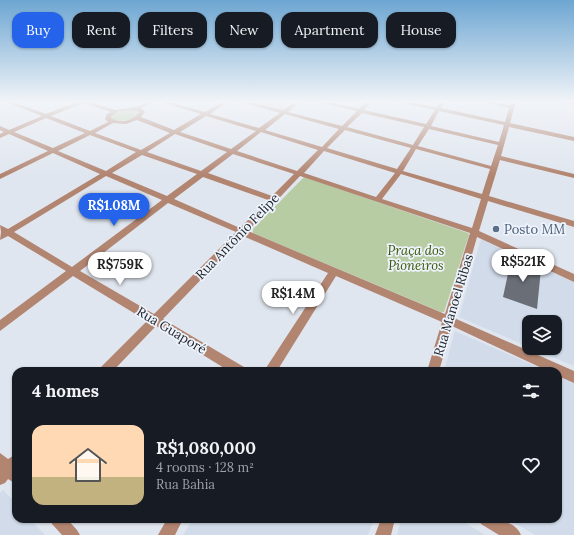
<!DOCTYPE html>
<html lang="en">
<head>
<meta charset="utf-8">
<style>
	:root { --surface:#171b24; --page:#242831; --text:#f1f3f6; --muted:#9ea1a6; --line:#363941; --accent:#2563eb }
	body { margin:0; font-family:Lora,serif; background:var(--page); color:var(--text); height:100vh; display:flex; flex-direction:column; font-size:15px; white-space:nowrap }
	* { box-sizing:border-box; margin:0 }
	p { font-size:13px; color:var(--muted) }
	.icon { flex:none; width:22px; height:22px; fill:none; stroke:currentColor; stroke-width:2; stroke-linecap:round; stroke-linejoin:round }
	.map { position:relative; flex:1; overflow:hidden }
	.sheet { position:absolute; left:12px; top:367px; width:550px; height:156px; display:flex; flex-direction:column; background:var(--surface); border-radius:12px; box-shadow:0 1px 3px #0004 }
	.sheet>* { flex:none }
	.banner { position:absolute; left:12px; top:12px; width:550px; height:36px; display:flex; gap:8px }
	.buttons { position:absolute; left:522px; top:315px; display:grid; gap:8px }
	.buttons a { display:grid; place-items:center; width:40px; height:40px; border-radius:8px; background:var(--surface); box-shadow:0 1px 3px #0004; font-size:20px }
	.price { position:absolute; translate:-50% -34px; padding:0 9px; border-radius:14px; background:#fff; color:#222; font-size:13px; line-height:26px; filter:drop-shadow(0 1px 2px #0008) }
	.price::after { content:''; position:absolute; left:50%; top:24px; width:12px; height:9px; margin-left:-6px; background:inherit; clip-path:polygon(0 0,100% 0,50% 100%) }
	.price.on { background:var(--accent); color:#fff }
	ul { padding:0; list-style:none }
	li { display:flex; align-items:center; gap:12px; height:100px; padding:0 20px }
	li+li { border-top:1px solid var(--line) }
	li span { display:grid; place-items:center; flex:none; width:112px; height:80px; border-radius:12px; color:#555 }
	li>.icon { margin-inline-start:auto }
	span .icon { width:48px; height:48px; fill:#fffc; stroke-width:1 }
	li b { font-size:17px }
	h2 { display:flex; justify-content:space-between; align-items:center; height:48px; padding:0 20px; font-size:17px }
	.pill { padding:0 14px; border-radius:12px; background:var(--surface); box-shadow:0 1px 3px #0004; font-size:14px; line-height:36px }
	.pill.on { background:var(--accent); color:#fff }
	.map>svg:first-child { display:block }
</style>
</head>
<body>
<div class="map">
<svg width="574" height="535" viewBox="0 0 574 535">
	<rect width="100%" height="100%" fill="#e0e6ef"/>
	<g fill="#d1dbea">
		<path d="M481 239 574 282V366L531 348H555V322H529V347L459 317Z"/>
		<path d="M455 331 547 371H444Z"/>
		<path d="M558 376 574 383V535H535L508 519H558Z"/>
		<path d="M3 490 16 503V519H30L45 535H0V493Z"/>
		<path d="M193 519H374L368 535H183Z"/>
		<path d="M401 519H459L485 535H397Z"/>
	</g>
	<path fill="#eed6cc" d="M248 101H292L281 109Z"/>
	<g fill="#b8cca3">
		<path d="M131 109 138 113C132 122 122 121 112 120L110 116 118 111Z"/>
		<path d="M304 177 468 233 469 235 444 312H441L253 233V229Z"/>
	</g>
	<path fill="#6a6f77" d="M512 255 541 269 537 309 503 297Z"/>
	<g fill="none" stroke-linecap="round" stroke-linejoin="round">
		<g fill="#b28571" fill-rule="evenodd">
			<path d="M3 101H10L46 114 79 101H87L115 110 136 107 150 101H155L141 108 145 112 141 117 174 130 201 114 160 102V101H166L205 112 224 101H229L210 114 259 128 280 113 240 102V101H246L283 110 296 101H301L288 112 342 126 357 111 318 102V101H325L359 109 367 101H389L387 103H371L364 110 426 124 435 110 398 102V101H405L436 107 441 101H445L441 108 505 122 509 108 480 101H488L510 105 512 101H516L510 123 574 137V141L509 127 501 156 574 174V178L500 160 489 196 574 221V227L488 201 479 231 574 274V282L477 237 454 318 574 371V383L558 376V371H548L452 326 439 371H427L442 322 336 276 277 371H264L328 273 243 236 163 319 244 367 246 371H229L156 326 113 371H99L101 367 147 321 73 276 0 331V320L66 271 8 236 0 240 1 232 0 225 8 229 100 174 53 153 0 179V174L48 151 9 134 0 138V134L4 132 0 130V126L9 130 42 116ZM83 103 111 112 107 114 105 119 108 122 90 131 51 116ZM132 110 139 112C133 121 120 124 111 118V116L119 111ZM439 111 504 125 499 142 431 126ZM362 113 424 127 413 145 347 127ZM285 114 339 129 322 147 265 130ZM206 116 256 131 231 149 180 132ZM46 118 85 133 53 148 14 132ZM137 120 170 133 141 150 95 133 113 123 126 124ZM429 129 498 145 491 166 418 146ZM345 130 411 148 397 169 327 148ZM261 132 318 150 297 171 237 151ZM175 134 227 152 201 171 147 152ZM90 135 136 152 106 171 58 151ZM416 149 490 169 482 194 403 171ZM324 151 395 173 376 197 304 173ZM233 154 294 174 272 196 208 173ZM142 155 197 174 167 196 112 173ZM401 174 481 199 472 228 382 199ZM106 176 162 200 72 267 14 232ZM300 176 470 233 445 314 248 231ZM203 177 268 200 240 228 174 199ZM168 203 236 232 154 314 80 271Z"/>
			<path d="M560 101H574V105L561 102Z"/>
			<path d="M0 453 8 459 16 454V484L8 479 5 483 0 485Z"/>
			<path d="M50 519H67L77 530 80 535H62L52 524Z"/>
			<path d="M167 519H183L175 535H158Z"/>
			<path d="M381 519H395L391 535H375Z"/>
			<path d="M479 519C493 519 514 519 521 535H499L481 524Z"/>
		</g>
	</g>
	<linearGradient id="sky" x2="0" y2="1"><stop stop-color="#6da6d2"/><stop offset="0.58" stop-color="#f1f4f8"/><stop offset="1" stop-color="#f1f4f8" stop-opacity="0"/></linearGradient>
	<rect width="574" height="175" fill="url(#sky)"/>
	<circle fill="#5c6f8a" stroke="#edf3fc" stroke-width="1.5" cx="496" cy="229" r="4"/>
	<g text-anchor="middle" stroke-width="3.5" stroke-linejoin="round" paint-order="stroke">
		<g font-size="13" fill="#4e5e75" stroke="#edf3fc" text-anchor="start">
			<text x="504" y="234">Posto MM</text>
		</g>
		<g font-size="13" fill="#1f2124" stroke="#edf3fc">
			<text transform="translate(237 236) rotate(-46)" y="5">Rua Antônio Felipe</text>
			<text transform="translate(453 305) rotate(-73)" y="5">Rua Manoel Ribas</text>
			<text transform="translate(172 330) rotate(31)" y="5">Rua Guaporé</text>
		</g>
		<g font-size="13" font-style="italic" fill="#3a5703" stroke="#edf3fc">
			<text x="416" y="255">Praça dos<tspan x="416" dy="15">Pioneiros</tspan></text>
		</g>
	</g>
</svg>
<div class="buttons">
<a><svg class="icon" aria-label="layers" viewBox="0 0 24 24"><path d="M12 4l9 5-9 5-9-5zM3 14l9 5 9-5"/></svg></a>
</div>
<b class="price on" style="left:114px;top:227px">R$1.08M</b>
<b class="price" style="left:523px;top:283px">R$521K</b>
<b class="price" style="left:120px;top:286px">R$759K</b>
<b class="price" style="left:293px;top:315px">R$1.4M</b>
<div class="banner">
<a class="pill on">Buy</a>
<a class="pill">Rent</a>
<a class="pill">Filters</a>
<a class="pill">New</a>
<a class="pill">Apartment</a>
<a class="pill">House</a>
</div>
<section class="sheet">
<h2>4 homes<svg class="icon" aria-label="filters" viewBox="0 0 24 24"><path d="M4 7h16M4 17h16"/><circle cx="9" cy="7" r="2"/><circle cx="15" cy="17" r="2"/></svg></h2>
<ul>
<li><span style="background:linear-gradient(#ffd9b3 65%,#c2b280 0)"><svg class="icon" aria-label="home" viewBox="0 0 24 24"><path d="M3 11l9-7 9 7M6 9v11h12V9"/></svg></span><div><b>R$1,080,000</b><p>4 rooms · 128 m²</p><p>Rua Bahia</p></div><svg class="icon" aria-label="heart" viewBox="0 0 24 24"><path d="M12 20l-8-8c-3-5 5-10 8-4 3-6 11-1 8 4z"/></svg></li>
</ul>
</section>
</div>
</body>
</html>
